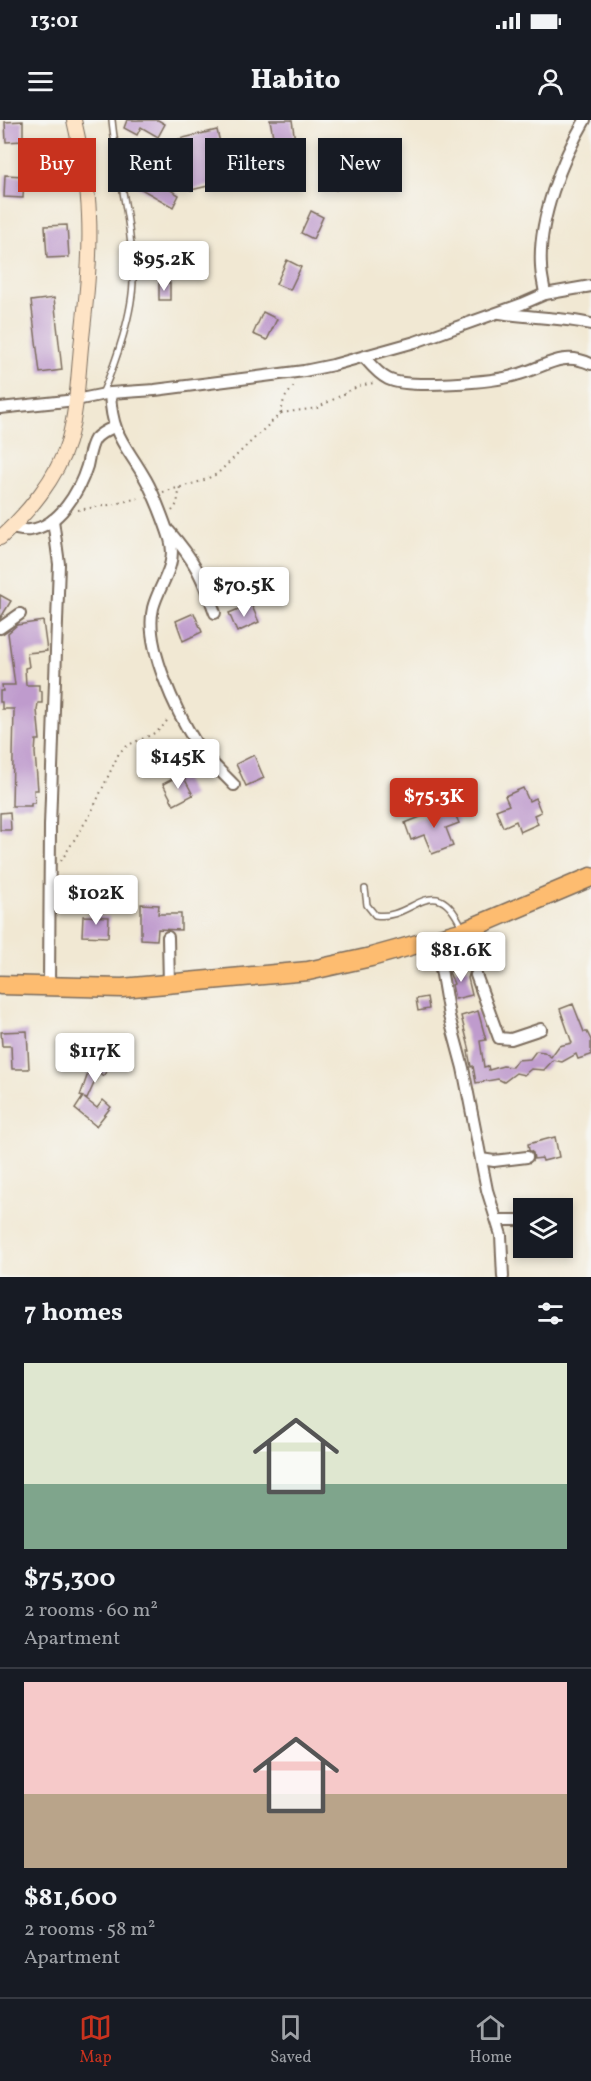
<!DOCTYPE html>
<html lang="en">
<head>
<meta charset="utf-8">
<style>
	:root { --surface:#171b24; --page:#242831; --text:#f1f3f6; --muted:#9ea1a6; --line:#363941; --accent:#c8321e }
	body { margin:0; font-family:Vollkorn,serif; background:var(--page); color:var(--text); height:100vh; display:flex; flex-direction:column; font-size:22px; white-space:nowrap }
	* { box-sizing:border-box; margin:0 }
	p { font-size:20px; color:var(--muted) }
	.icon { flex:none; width:33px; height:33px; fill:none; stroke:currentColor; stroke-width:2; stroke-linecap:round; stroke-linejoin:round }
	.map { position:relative; height:1157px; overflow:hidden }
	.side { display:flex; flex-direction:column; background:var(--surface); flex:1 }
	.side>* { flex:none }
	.banner { position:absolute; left:18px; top:18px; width:555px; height:54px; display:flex; gap:12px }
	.buttons { position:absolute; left:513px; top:1078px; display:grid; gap:12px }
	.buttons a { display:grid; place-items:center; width:60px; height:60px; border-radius:0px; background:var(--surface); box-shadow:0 3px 9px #0003; font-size:30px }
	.price { position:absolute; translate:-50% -51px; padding:0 14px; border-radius:6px; background:#fff; color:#222; font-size:20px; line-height:39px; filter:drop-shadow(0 2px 3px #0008) }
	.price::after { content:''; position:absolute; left:50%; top:36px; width:18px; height:14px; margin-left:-9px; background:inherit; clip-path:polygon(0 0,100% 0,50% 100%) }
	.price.selected { background:var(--accent); color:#fff }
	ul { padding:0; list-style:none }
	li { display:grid; align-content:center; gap:12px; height:318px; padding:0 24px }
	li+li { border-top:2px solid var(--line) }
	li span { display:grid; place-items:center; height:186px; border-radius:0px; color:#555 }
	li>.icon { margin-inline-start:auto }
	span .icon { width:108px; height:108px; fill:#fffc; stroke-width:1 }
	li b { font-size:26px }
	h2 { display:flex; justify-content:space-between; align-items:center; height:72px; padding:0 24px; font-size:26px }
	.pill { padding:0 21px; border-radius:0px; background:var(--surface); box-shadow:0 3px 9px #0003; font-size:21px; line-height:54px }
	.pill.selected { background:var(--accent); color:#fff }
	.status { display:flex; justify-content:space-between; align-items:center; height:42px; padding:0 30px; background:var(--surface); direction:ltr }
	.status svg { height:16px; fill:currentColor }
	header { display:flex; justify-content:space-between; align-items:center; height:78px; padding:0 24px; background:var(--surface); font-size:27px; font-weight:800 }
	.menu { display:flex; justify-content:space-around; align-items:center; height:84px; border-top:2px solid var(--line); background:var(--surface); font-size:16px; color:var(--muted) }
	.menu a { display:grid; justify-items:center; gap:3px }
	.menu .selected { color:var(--accent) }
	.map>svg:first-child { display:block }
</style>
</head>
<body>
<div class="status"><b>13:01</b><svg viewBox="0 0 49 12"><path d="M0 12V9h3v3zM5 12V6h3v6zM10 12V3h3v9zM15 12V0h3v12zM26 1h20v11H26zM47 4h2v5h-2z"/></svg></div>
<header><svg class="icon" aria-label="menu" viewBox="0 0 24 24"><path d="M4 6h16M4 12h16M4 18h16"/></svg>Habito<svg class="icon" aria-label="person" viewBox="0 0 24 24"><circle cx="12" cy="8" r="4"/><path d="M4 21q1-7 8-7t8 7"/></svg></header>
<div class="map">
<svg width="591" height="1157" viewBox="0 0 591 1157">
	<rect width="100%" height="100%" fill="#f6f6f2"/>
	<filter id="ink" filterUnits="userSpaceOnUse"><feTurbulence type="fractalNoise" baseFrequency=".0167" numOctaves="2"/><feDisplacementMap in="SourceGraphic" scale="12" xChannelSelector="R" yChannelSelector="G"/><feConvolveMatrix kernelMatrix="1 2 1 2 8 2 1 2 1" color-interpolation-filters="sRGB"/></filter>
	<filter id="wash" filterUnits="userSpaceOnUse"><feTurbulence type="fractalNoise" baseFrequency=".008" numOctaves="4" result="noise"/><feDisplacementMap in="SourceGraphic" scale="24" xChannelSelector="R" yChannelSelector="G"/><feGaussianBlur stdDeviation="1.35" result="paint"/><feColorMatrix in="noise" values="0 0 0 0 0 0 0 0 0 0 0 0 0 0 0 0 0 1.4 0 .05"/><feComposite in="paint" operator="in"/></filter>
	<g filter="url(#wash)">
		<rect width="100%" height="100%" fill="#f1e8d3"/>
		<g id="blocks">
			<g fill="#bf9bcd">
				<path d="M127 0H158L165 4 158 17 141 7 137 15 124 8Z"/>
				<path d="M270 0H292L297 35 277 38Z"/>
				<path d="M23 1V21L6 22 5 2Z"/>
				<path d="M217 10 229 61 191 70 179 19Z"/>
				<path d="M142 33 153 39 145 55 179 75 173 87 127 61Z"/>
				<path d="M336 42 348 49 336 70 324 63Z"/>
				<path d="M5 55 24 56 23 78 4 77Z"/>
				<path d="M311 91 323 97 313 119 301 113Z"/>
				<path d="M67 105 69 137 47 138 45 106Z"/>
				<path d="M287 140 301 147 290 170 276 164Z"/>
				<rect x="159" y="163" width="11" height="17"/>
				<path d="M54 178 62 250 40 253 31 181Z"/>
				<path d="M263 192 277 199 267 220 253 214Z"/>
				<path d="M0 475 11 481 0 499Z"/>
				<path d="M251 484 259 502 237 512 229 493Z"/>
				<path d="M194 493 202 512 183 521 176 501Z"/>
				<path d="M43 501 47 531 27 533 29 547 25 548 26 565H39V571H42V583H38L37 590 40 620H36L35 633 38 670H34L35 683H31V686H12L14 589H2V582H0V571H3L2 565H15L8 513 17 505Z"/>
				<path d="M254 635 264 658 246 666 236 644Z"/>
				<path d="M182 654 193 675 174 685 163 664Z"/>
				<path d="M523 668 529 681 535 678 541 692 534 695 538 704 520 712 516 701 503 707 496 690 509 685 505 676Z"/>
				<path d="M451 685 459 703 446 708 453 726 432 734 424 715 411 720 405 703Z"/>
				<path d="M10 692 11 710H0V693Z"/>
				<path d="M141 784 159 785 158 794H181V810L158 809 157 820 141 819Z"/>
				<path d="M83 796 109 797 108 817 82 816Z"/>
				<path d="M467 847 470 851 468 858 472 875 455 879 452 865 454 864 449 852Z"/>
				<path d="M427 877 429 889 418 891 416 879Z"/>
				<path d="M573 884 584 912H587L591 920V935L578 939 576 934 562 942 553 940 544 950 531 949 524 955 516 953 504 962 498 959 476 963 473 946 471 947 468 931H470L461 896 478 891 486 920 480 921 484 947 488 946 489 950 503 946 512 947 517 940 530 939 536 931 544 932 551 937 559 926 572 923 560 889Z"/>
				<path d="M27 911 29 949H12L11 926H2L1 912Z"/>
				<path d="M92 925 105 936 111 929 119 936 103 956 99 952 87 979 84 978 97 988 103 980 111 987 96 1006 75 989 83 977 80 976 91 945 82 937Z"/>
				<path d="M555 1017 559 1037 543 1041 542 1038 534 1039 533 1033 529 1030 528 1024Z"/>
			</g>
		</g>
	</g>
	<g filter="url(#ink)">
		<use href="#blocks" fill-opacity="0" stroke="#7b6c5d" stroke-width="1.5"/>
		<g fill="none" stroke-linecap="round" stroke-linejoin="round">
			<defs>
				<g id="lane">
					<path d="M102 274C116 242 134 190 133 155 132 103 117 52 112 0"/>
					<path d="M365 769 367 785 375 795C413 802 434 747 462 807"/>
				</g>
				<g id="street">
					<path d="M545 174C544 165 541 155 541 146 538 100 562 39 585 0"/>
					<path d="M500 193C530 198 561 197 591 204"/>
					<path d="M364 237C371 245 378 254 388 259 408 269 494 262 516 255 544 248 561 230 591 244"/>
					<path d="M110 273C112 318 126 324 146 360 154 374 165 403 170 419 178 446 159 464 153 488 144 526 177 593 197 625 207 640 222 652 234 665"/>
					<path d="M0 288 76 280 110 273 155 270 304 251 333 245 415 222 522 184 545 174 591 166"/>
					<path d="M11 408C17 409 24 411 30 410 59 406 79 372 87 346 89 337 90 327 95 319 100 313 107 310 114 307"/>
					<path d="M169 411C195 441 202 456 215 493"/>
					<path d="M0 508 20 494"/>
					<path d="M464 811 474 845"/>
					<path d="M168 817 169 865"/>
					<path d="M436 819 449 896 463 948 487 1070 501 1115 503 1157"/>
					<path d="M476 855 499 918 511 919 541 909"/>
					<path d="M49 866 50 706 58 473 59 444 53 400"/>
					<path d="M481 1039 494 1041 527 1037"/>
					<path d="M497 1100H524"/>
				</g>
				<path id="secondary" d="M0 418C28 393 57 358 68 322 77 291 78 258 81 227 86 183 91 138 89 95 88 63 81 31 74 0"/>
				<path id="highway" d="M0 865 122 868 308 851 371 837 464 811 591 757"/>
			</defs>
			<use href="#lane" stroke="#7b6c5d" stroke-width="8"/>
			<use href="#street" stroke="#7b6c5d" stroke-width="14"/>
			<use href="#secondary" stroke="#7b6c5d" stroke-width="16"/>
			<use href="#highway" stroke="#7b6c5d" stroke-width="21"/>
			<g stroke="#7b6c5d" stroke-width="2" stroke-dasharray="1.5 4.5" stroke-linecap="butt">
				<path d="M281 293 317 288 359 266 374 263"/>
				<path d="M163 372 202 361 217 354 281 293 284 279 296 263"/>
				<path d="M78 390 115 384 142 377"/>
				<path d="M172 391 177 384 180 366"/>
				<path d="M61 741 91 693 119 633C134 616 157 621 169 597"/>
			</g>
			<use href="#lane" stroke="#fff" stroke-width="5"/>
			<use href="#street" stroke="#fff" stroke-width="10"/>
			<use href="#secondary" stroke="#fee4c6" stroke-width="14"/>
			<use href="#highway" stroke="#fdbc70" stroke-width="18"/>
		</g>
	</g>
</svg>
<div class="buttons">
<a><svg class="icon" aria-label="layers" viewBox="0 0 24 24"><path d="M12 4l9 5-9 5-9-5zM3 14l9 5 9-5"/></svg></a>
</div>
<b class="price" style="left:164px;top:172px">$95.2K</b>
<b class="price" style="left:244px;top:498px">$70.5K</b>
<b class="price" style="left:178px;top:670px">$145K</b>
<b class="price selected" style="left:434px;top:709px">$75.3K</b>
<b class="price" style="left:96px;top:806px">$102K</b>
<b class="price" style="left:461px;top:863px">$81.6K</b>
<b class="price" style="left:95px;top:964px">$117K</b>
<div class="banner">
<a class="pill selected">Buy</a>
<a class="pill">Rent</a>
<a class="pill">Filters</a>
<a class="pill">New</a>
</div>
</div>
<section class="side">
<h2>7 homes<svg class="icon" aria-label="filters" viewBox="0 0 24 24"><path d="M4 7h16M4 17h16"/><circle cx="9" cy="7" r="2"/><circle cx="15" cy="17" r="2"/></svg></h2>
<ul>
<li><span style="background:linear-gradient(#dfe7d0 65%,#7fa58c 0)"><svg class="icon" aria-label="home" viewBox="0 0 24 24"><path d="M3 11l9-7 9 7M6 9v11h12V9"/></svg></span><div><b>$75,300</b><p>2 rooms · 60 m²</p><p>Apartment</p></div></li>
<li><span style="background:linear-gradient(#f6c9c9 60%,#b9a48a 0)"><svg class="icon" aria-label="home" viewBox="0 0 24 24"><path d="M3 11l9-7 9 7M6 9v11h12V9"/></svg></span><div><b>$81,600</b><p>2 rooms · 58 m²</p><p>Apartment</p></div></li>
</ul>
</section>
<nav class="menu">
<a class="selected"><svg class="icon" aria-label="map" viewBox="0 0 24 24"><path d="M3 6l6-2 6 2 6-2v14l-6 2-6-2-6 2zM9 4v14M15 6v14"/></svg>Map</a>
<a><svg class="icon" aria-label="saved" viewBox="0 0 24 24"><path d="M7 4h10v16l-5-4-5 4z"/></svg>Saved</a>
<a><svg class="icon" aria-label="home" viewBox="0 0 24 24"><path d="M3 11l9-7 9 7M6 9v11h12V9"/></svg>Home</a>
</nav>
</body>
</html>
